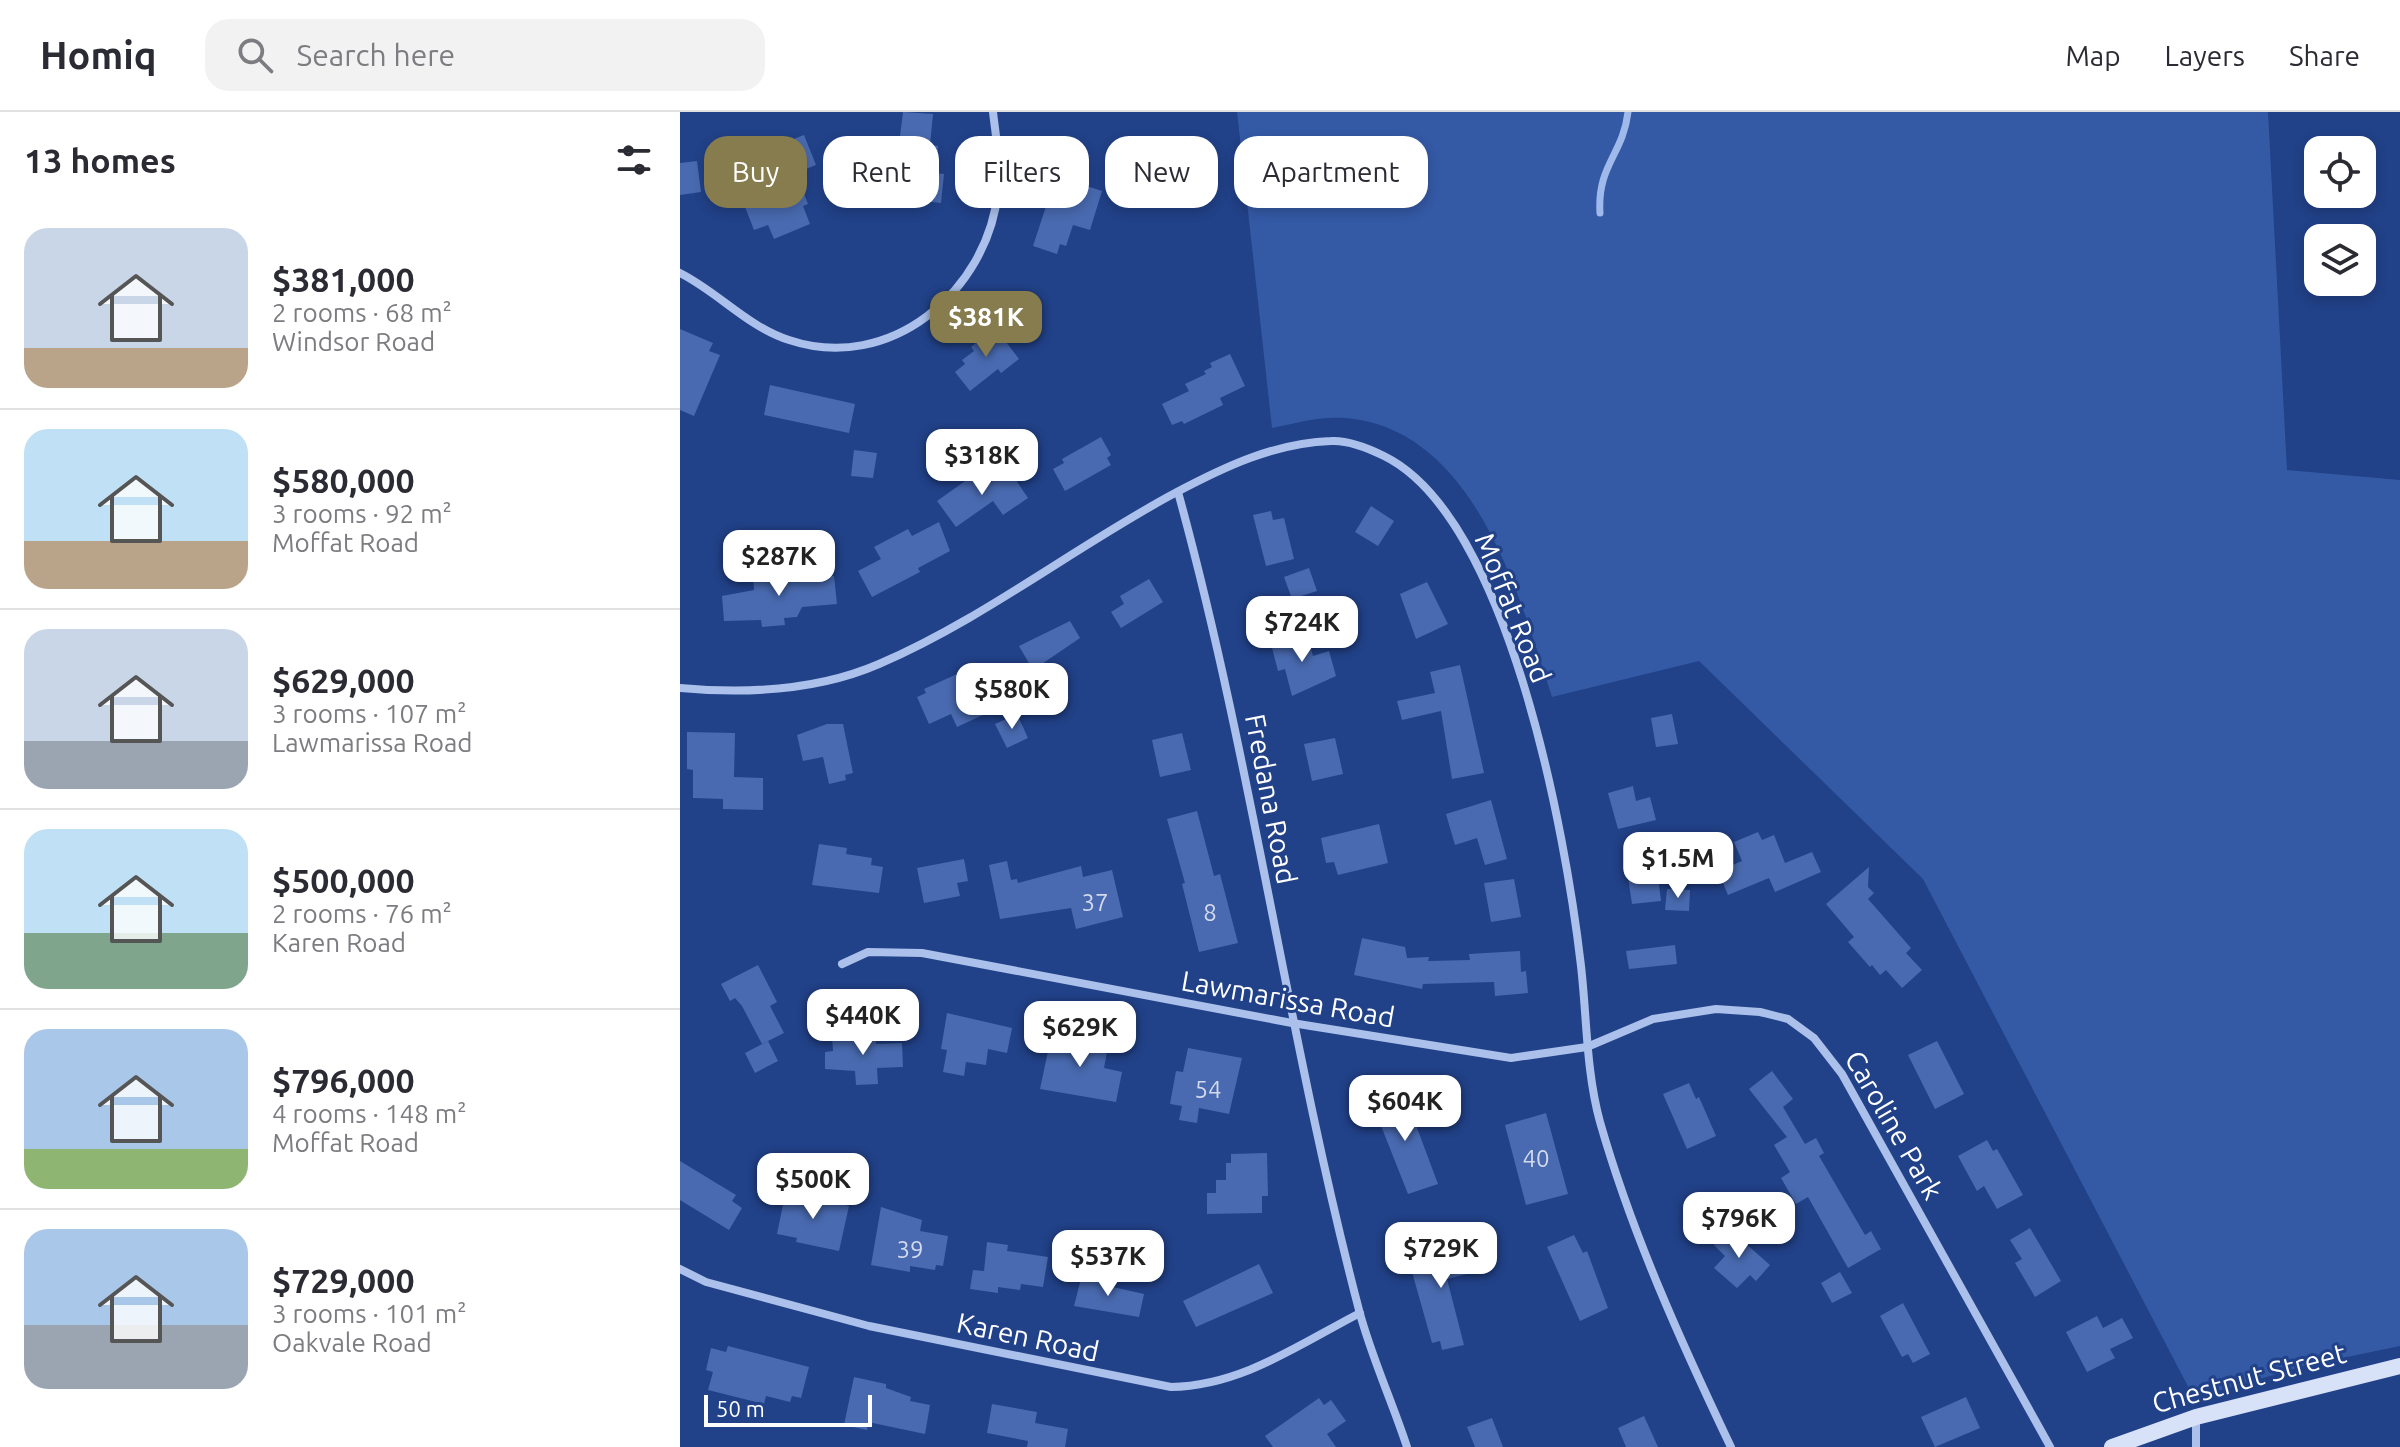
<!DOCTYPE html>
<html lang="en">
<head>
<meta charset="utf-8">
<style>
	:root { --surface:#fff; --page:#f2f2f3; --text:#2b2b33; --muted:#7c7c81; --line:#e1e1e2; --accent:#877c4d }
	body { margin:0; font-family:Ubuntu,sans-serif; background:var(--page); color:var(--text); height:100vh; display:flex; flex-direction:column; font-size:30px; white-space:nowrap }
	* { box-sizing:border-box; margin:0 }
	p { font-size:26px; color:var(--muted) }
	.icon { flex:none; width:44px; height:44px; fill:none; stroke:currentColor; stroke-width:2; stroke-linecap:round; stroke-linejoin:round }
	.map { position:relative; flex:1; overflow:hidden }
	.drawer { display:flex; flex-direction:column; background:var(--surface); width:680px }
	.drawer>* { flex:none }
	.banner { position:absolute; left:24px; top:24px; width:760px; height:72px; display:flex; gap:16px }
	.tools { position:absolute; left:1624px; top:24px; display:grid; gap:16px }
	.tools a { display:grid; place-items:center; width:72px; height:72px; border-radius:16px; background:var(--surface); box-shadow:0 4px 12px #0003; font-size:40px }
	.scale { position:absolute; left:24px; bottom:20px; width:168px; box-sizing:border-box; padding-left:8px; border:4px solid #fff; border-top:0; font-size:22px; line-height:28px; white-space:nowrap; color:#fff; -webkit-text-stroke:6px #214188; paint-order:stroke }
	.price { position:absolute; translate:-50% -68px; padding:0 18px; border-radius:16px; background:#fff; color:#222; font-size:26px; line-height:52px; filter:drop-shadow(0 2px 4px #0008) }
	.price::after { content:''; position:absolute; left:50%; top:48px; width:24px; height:18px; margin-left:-12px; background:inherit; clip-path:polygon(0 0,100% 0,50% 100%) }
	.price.selected { background:var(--accent); color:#fff }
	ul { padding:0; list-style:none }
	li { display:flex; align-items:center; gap:24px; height:200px; padding:0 24px }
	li+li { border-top:2px solid var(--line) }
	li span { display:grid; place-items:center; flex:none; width:224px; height:160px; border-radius:24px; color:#555 }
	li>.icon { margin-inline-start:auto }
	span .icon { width:96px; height:96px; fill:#fffc; stroke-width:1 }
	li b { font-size:34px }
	h2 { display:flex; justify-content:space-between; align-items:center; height:96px; padding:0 24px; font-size:34px }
	.pill { padding:0 28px; border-radius:24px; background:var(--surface); box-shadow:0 4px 12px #0003; font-size:28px; line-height:72px }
	.pill.selected { background:var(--accent); color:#fff }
	header { display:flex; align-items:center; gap:48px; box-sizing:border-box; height:112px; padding:0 40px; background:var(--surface); border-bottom:2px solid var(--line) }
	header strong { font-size:38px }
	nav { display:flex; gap:44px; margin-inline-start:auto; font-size:28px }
	.search { width:560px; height:72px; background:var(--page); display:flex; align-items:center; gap:20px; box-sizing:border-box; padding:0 28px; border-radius:24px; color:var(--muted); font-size:30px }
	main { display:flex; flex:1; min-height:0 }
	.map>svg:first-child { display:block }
</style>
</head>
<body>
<header>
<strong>Homiq</strong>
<div class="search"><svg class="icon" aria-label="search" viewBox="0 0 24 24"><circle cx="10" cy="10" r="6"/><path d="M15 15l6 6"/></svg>Search here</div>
<nav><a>Map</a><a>Layers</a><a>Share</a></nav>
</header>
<main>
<section class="drawer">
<h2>13 homes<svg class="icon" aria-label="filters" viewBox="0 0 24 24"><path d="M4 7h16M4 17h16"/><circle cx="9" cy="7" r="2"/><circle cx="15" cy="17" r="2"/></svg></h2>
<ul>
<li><span style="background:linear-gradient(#c9d6e8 75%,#b9a48a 0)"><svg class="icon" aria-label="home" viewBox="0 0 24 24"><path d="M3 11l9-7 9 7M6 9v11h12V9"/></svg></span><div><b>$381,000</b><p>2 rooms · 68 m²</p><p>Windsor Road</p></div></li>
<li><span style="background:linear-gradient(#bfe0f5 70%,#b9a48a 0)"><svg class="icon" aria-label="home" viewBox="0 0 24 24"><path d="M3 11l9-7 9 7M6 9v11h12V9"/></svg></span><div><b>$580,000</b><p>3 rooms · 92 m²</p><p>Moffat Road</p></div></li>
<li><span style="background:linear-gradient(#c9d6e8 70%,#9aa5b1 0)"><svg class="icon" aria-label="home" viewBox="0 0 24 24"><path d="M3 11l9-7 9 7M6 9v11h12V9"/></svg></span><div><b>$629,000</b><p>3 rooms · 107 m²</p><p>Lawmarissa Road</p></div></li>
<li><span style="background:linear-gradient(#bfe0f5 65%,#7fa58c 0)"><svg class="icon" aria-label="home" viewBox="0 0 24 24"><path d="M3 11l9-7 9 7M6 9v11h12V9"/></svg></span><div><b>$500,000</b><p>2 rooms · 76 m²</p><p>Karen Road</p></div></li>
<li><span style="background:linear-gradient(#a9c7e8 75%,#8fb573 0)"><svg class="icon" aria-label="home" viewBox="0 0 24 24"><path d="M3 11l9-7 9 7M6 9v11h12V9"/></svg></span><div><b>$796,000</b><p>4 rooms · 148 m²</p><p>Moffat Road</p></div></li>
<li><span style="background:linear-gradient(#a9c7e8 60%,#9aa5b1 0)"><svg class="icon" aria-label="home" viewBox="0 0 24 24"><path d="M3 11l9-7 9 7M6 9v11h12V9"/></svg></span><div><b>$729,000</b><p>3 rooms · 101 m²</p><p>Oakvale Road</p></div></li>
</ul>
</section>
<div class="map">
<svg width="1720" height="1335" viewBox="0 0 1720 1335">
	<rect width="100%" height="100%" fill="#214188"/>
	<path fill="#3459a5" d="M557 0H1588L1607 358 1720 368V1234L1624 1254 1514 1286 1243 767 1019 549 872 585C839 482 794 316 665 306 641 304 615 311 592 316Z"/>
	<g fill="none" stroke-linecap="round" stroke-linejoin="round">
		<path stroke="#9fb9eb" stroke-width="7" d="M920 101C917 53 943 43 948 0"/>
	</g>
	<g fill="#496ab0">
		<path d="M223 0 253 2 250 33 258 34 255 61 264 62 261 91 218 86 222 48H217Z"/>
		<path d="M124 23 136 53 116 61 128 92 123 94 130 112 94 127 88 113 74 118 65 95 87 87 80 69 96 63 84 31H104Z"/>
		<path d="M17 49 21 80 0 83V51Z"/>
		<path d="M376 64 422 79 410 118 393 113 386 134 380 132 377 142 353 134Z"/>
		<path d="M315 215 339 247 321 261 318 257 290 279 275 260 285 252 282 248 294 239 291 235Z"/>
		<path d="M0 217 33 231 29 239 40 243 14 304 0 298Z"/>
		<path d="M550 242 565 274 540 286 543 293 504 312 502 309 492 313 482 292 509 279 505 272 526 262 524 259 532 255 530 251Z"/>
		<path d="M90 273 175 292 169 321 84 303Z"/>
		<path d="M421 325 431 343 427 346 431 353 385 379 373 357 384 351 382 347Z"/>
		<path d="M174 338 197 341 193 366 171 364Z"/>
		<path d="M329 358 348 386 323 403 313 389 276 415 257 389 295 362 304 375Z"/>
		<path d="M691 394 714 409 698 434 675 420Z"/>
		<path d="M591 399 593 408 604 406 614 447 586 454 573 403Z"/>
		<path d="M259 410 270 439 238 456 240 460 192 485 178 459 201 447 194 435 228 417 232 424Z"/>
		<path d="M629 456 637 479 612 487 604 465Z"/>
		<path d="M113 458 114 467 154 464 157 492 122 495 117 505 104 506 105 513 82 515 81 508 44 509 42 484 74 478 73 466 94 465V459Z"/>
		<path d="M469 467 483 490 441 516 431 500 444 492 440 484Z"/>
		<path d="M747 470 768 512 736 527 720 482Z"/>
		<path d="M390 509 400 526 353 558 339 534Z"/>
		<path d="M627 522 633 544 649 539 656 564 612 584 605 557 598 559 591 532Z"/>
		<path d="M780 553 804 661 772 667 761 599 722 608 717 589 755 581 750 560Z"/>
		<path d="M286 558 305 602 277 615 271 602 249 612 237 585 246 581 244 577Z"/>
		<path d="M337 602 348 626 327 636 315 612Z"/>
		<path d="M992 602 998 632 976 635 971 606Z"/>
		<path d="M147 612H163L173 661 165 663 166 668 149 672 143 645 123 649 117 623Z"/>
		<path d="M7 620 55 621 54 665 83 666V698L43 697V687L13 686V658L7 657Z"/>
		<path d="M502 621 511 658 480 665 472 628Z"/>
		<path d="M655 626 663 662 632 669 624 632Z"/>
		<path d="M953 674 956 689 970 685 976 708 938 717 928 681Z"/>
		<path d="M811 688 827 747 805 753 797 726 775 733 766 702Z"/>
		<path d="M517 699 534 764 540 762 558 831 519 840 502 772 505 771 487 707Z"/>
		<path d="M699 712 708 751 658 763 654 750 646 751 641 726Z"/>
		<path d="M1078 720 1082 728 1094 723 1105 751 1132 740 1141 760 1095 780 1089 766 1048 783 1038 759 1062 749 1054 730Z"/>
		<path d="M139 732 167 736 166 742 192 746 191 753 203 755 199 781 132 773Z"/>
		<path d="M284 747 288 769 277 771 280 784 244 791 237 756Z"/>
		<path d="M976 748 981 789 952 792 946 752Z"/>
		<path d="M327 749 331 768 337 767 338 771 401 754 403 765 432 758 443 805 396 817 391 796 320 807 309 753Z"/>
		<path d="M1189 755 1188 775 1194 781 1188 787 1231 836 1226 841 1242 858 1222 876 1206 858 1200 863 1192 853 1190 855 1168 830 1174 825 1146 792Z"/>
		<path d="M834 767 841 805 811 810 804 771Z"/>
		<path d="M987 777 1010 778 1009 799 985 798Z"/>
		<path d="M682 826 725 835 727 846 749 845 748 849 790 848 789 842 840 839 841 860 846 859 848 881 815 884 814 870 743 872 742 877 674 863Z"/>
		<path d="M995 833 997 852 949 857 946 839Z"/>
		<path d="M78 853 97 890 90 894 104 921 82 932 62 894 55 886 50 889 41 872Z"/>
		<path d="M267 901 332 916 327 941 308 937 306 953 286 950 284 964 263 960 267 938 261 937Z"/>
		<path d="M394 921 429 929 424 956 442 960 436 990 360 977 371 925 392 930Z"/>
		<path d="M195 922 196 932 222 931 223 955 197 956 198 972 176 973 175 959 145 957V940L153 939 152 924Z"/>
		<path d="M88 929 98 949 75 961 65 941Z"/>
		<path d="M1257 929 1284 982 1255 997 1228 943Z"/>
		<path d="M508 936 562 946 549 1002 519 996 517 1011 499 1008 502 994 490 992 496 959 503 960Z"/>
		<path d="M1092 959 1113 987 1103 995 1125 1032 1136 1026 1144 1041 1139 1044 1185 1123 1191 1119 1201 1137 1168 1156 1128 1085 1116 1092 1101 1066 1110 1060 1094 1033 1107 1025 1069 977Z"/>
		<path d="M1009 971 1016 987 1019 985 1036 1024 1007 1037 983 982Z"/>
		<path d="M724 981 758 1072 728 1082 692 991Z"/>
		<path d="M866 1001 888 1082 846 1093 825 1013Z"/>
		<path d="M1307 1028 1313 1039 1317 1037 1343 1083 1317 1097 1304 1074 1297 1079 1278 1044Z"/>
		<path d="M587 1041 588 1084H582V1101L527 1102V1081H536V1068H546V1051H551V1042Z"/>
		<path d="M0 1049 56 1083 52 1089 62 1096 49 1118 0 1088Z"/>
		<path d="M106 1078 169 1094 159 1139 116 1130 117 1126 97 1122Z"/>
		<path d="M1038 1092 1054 1107 1036 1127 1020 1112Z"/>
		<path d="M201 1095 242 1108 240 1119 268 1124 263 1154 256 1153 255 1158 230 1154V1160L191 1153Z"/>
		<path d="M1048 1116 1090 1153 1076 1169 1070 1163 1057 1176 1034 1156 1045 1144 1034 1133Z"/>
		<path d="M1350 1116 1381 1169 1355 1185 1335 1151 1342 1147 1330 1128Z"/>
		<path d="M894 1123 903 1141 907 1139 928 1196 900 1209 867 1135Z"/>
		<path d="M780 1126 791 1161 767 1167 784 1233 762 1238 760 1229 752 1231 732 1160 743 1157 737 1137Z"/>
		<path d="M307 1130 328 1133 327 1139 368 1145 363 1175 341 1172 340 1178 318 1175V1181L290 1177 293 1158 304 1159Z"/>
		<path d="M579 1152 593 1181 516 1215 503 1189Z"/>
		<path d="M1160 1160 1172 1181 1152 1191 1141 1171Z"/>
		<path d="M402 1163 425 1169 424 1173 464 1182 459 1205 394 1194Z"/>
		<path d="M1223 1191 1250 1242 1233 1251 1228 1242 1222 1245 1200 1204Z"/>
		<path d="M1417 1204 1423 1216 1442 1206 1453 1226 1430 1237 1435 1246 1407 1260 1386 1220Z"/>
		<path d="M48 1234 129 1255 121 1286 112 1284 110 1290 86 1284 84 1292 28 1278 33 1260 26 1258 31 1236 46 1240Z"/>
		<path d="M174 1265 206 1272V1276L231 1285 230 1289 250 1293 245 1322 188 1310 187 1318 164 1313Z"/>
		<path d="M1286 1285 1300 1316 1255 1335 1241 1305Z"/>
		<path d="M639 1286 644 1293 651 1288 666 1309 647 1322 656 1335H593L585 1324Z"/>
		<path d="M312 1292 357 1300 355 1311 388 1317 385 1335H347L348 1329 307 1321Z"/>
		<path d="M964 1304 978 1335H946L938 1316Z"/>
		<path d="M812 1306 823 1335H795L787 1315Z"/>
	</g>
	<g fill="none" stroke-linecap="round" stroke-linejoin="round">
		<g stroke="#abc0ea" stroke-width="8">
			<path d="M0 161C38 180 68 215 109 228 210 262 308 179 318 79 321 53 316 26 313 0"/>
			<path d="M498 380C572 649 608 927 679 1198 691 1244 712 1289 727 1335"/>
			<path d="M0 576C67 582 137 579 199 552 302 508 396 434 495 381 544 355 594 331 651 329 668 328 688 336 704 344 829 405 886 724 901 854 907 906 906 959 920 1010 952 1122 1001 1230 1051 1335"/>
			<path d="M162 852 188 840 242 841 612 911 831 946 907 935 973 907 1036 897 1080 900 1108 907 1134 926 1162 962 1370 1335"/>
			<path d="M0 1157 26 1170 189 1214 491 1275C561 1274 618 1233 680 1201"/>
			<path d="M1516 1335V1305"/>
		</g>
		<path stroke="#d7e1f8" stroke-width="16" d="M1432 1335 1516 1305 1720 1254"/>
	</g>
	<g text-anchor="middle" stroke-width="6" stroke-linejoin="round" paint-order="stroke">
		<g font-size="24" fill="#d2daeb">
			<text x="415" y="799">37</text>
			<text x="530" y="809">8</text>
			<text x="528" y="986">54</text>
			<text x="856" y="1055">40</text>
			<text x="230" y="1146">39</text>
		</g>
		<g font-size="28" fill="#fff" stroke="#214188">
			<text transform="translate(833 496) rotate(68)" y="10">Moffat Road</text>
			<text transform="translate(591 687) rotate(79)" y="10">Fredana Road</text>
			<text transform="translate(608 887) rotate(10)" y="10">Lawmarissa Road</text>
			<text transform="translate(1214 1013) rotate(60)" y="10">Caroline Park</text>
			<text transform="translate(348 1225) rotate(12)" y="10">Karen Road</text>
			<text transform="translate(1569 1266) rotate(-15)" y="10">Chestnut Street</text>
		</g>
	</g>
</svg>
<div class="tools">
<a><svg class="icon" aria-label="locate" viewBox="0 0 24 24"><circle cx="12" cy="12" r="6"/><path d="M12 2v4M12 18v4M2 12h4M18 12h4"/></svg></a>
<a><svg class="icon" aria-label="layers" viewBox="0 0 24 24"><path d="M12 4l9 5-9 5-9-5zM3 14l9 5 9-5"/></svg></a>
</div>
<div class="scale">50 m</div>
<b class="price selected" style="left:306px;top:247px">$381K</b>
<b class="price" style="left:302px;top:385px">$318K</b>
<b class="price" style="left:99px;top:486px">$287K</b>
<b class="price" style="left:622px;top:552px">$724K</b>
<b class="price" style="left:332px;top:619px">$580K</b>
<b class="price" style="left:998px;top:788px">$1.5M</b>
<b class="price" style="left:183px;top:945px">$440K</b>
<b class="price" style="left:400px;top:957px">$629K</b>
<b class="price" style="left:725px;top:1031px">$604K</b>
<b class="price" style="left:133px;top:1109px">$500K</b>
<b class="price" style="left:1059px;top:1148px">$796K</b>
<b class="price" style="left:761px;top:1178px">$729K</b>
<b class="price" style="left:428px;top:1186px">$537K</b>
<div class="banner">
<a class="pill selected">Buy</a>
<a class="pill">Rent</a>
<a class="pill">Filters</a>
<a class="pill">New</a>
<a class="pill">Apartment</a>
</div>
</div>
</main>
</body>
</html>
